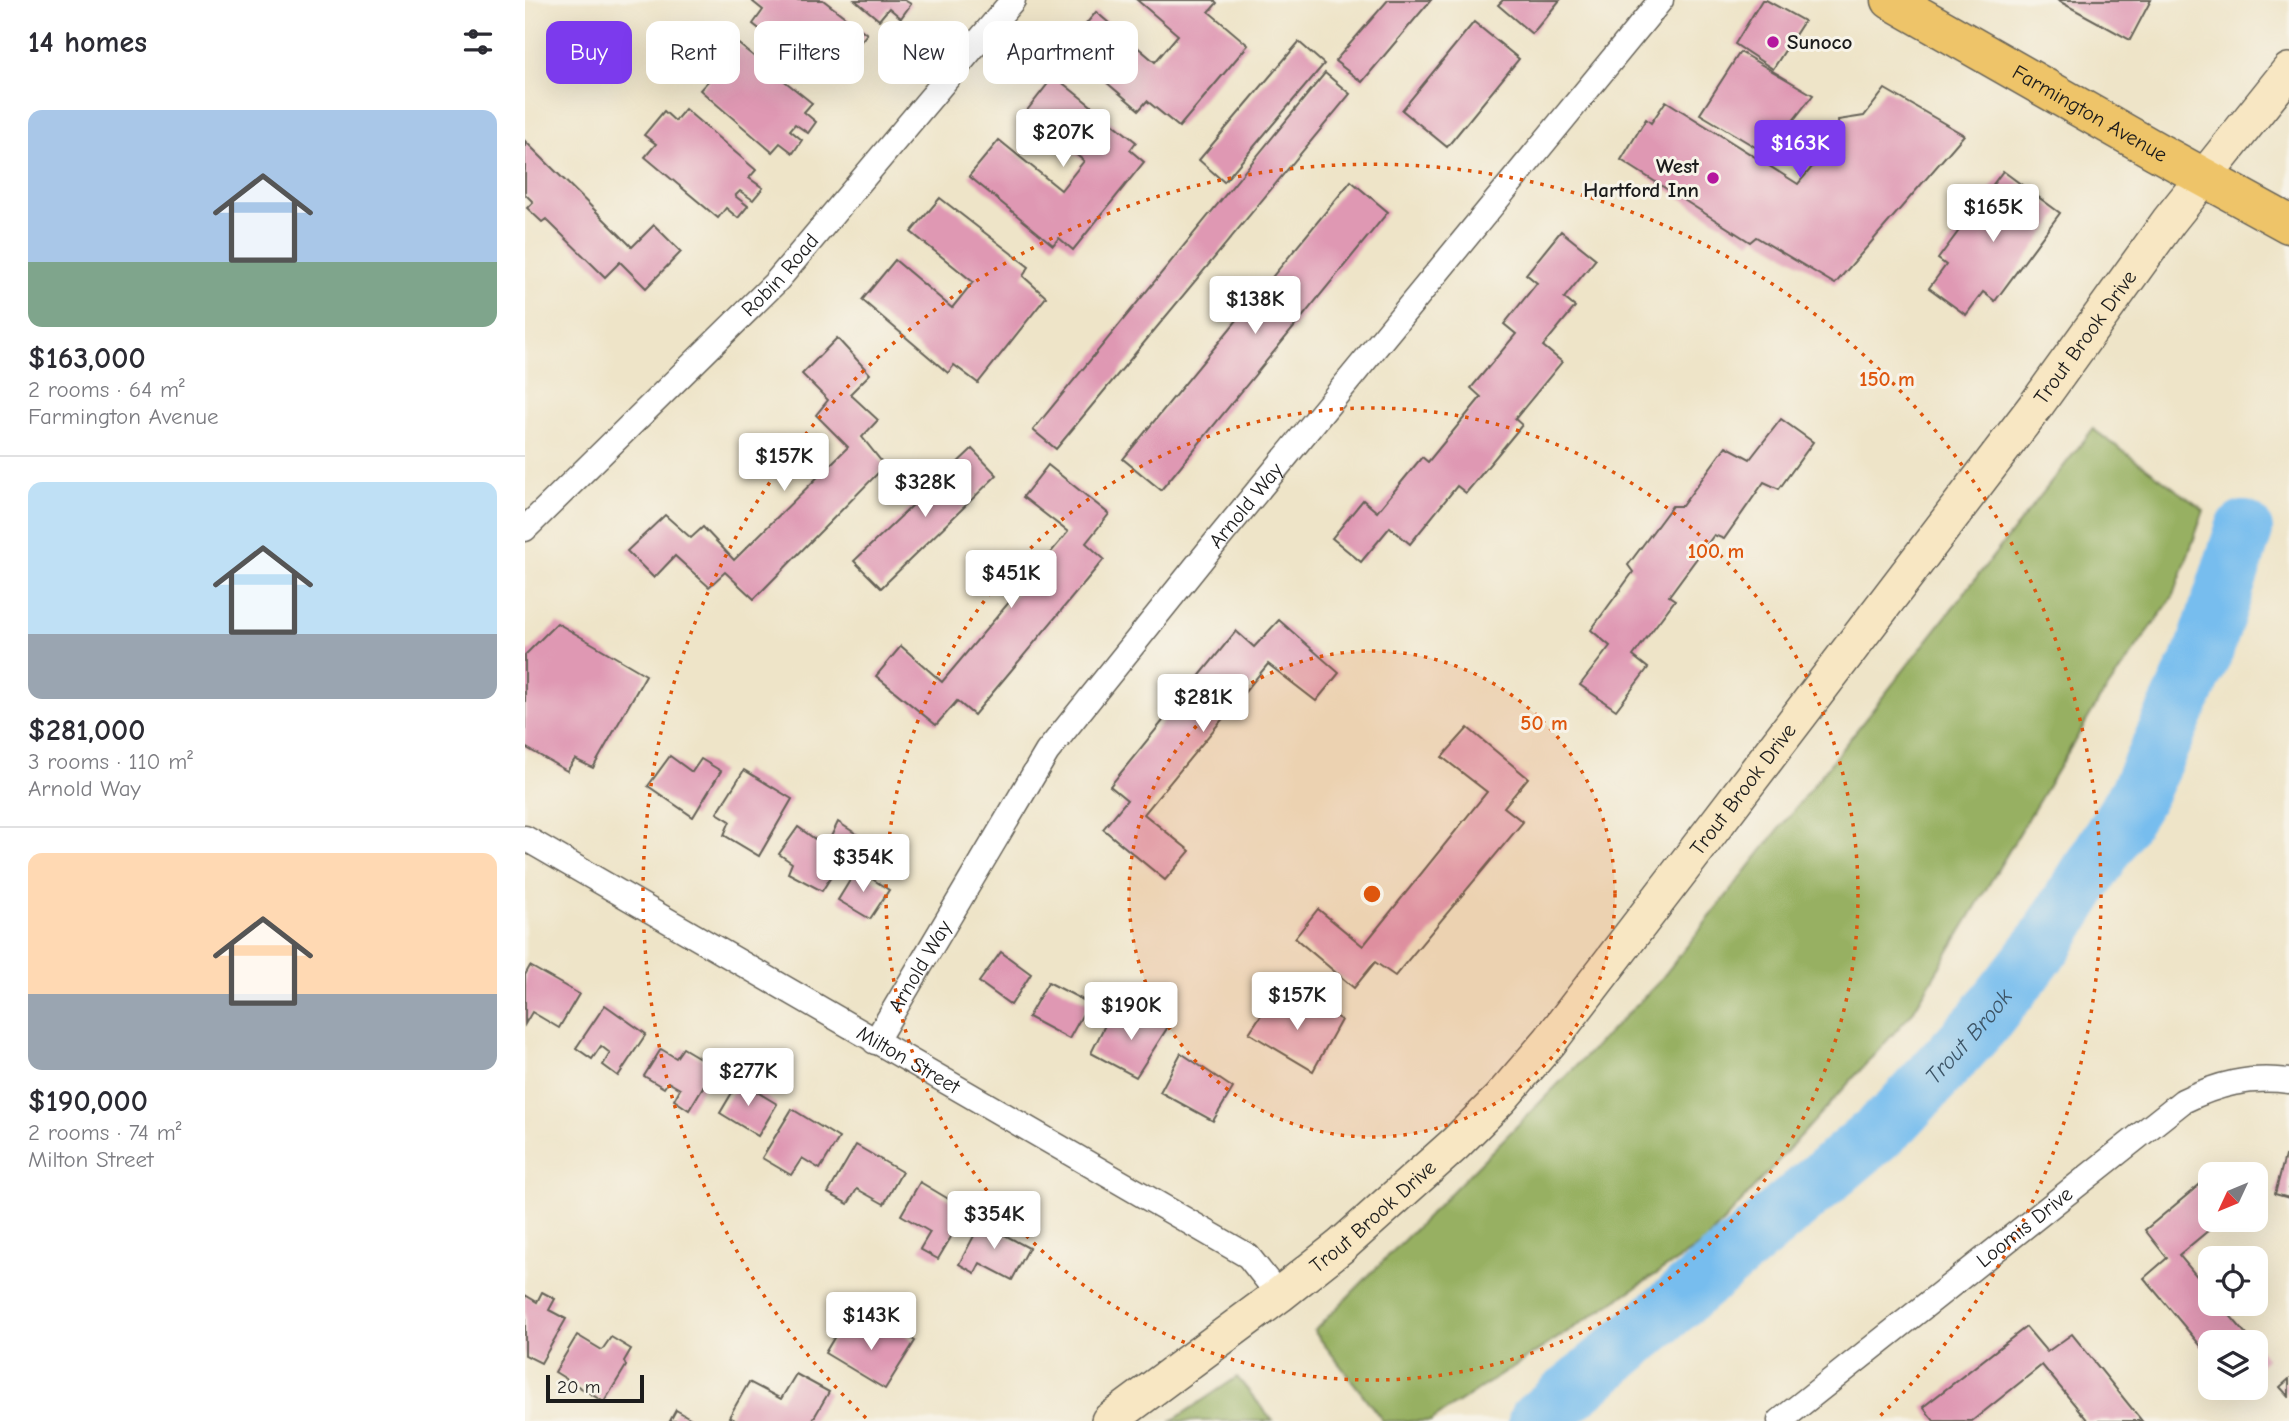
<!DOCTYPE html>
<html lang="en">
<head>
<meta charset="utf-8">
<style>
	:root { --surface:#fff; --page:#f2f2f3; --text:#2b2b33; --muted:#7c7c81; --line:#e1e1e2; --accent:#7c3aed }
	body { margin:0; font-family:"Comic Neue",sans-serif; background:var(--page); color:var(--text); height:100vh; display:flex; flex-direction:column; font-size:26px; white-space:nowrap }
	* { box-sizing:border-box; margin:0 }
	p { font-size:23px; color:var(--muted) }
	.icon { flex:none; width:38px; height:38px; fill:none; stroke:currentColor; stroke-width:2; stroke-linecap:round; stroke-linejoin:round }
	.map { position:relative; flex:1; overflow:hidden }
	.side { display:flex; flex-direction:column; background:var(--surface); width:525px }
	.side>* { flex:none }
	.hud { position:absolute; left:21px; top:21px; width:665px; height:63px; display:flex; gap:14px }
	.needle { width:46px; rotate:226deg }
	.tools { position:absolute; left:1673px; top:1162px; display:grid; gap:14px }
	.tools a { display:grid; place-items:center; width:70px; height:70px; border-radius:14px; background:var(--surface); box-shadow:0 7px 28px #0002; font-size:35px }
	.scale { position:absolute; left:21px; bottom:18px; width:98px; box-sizing:border-box; padding-left:7px; border:4px solid #1c1c1c; border-top:0; font-size:19px; line-height:24px; white-space:nowrap; color:#1c1c1c; -webkit-text-stroke:5px #f7f3e8; paint-order:stroke }
	.price { position:absolute; translate:-50% -60px; padding:0 16px; border-radius:7px; background:#fff; color:#222; font-size:23px; line-height:46px; filter:drop-shadow(0 2px 4px #0008) }
	.price::after { content:''; position:absolute; left:50%; top:42px; width:21px; height:16px; margin-left:-10px; background:inherit; clip-path:polygon(0 0,100% 0,50% 100%) }
	.price.selected { background:var(--accent); color:#fff }
	ul { padding:0; list-style:none }
	li { display:grid; align-content:center; gap:14px; height:371px; padding:0 28px }
	li+li { border-top:2px solid var(--line) }
	li span { display:grid; place-items:center; height:217px; border-radius:14px; color:#555 }
	li>.icon { margin-inline-start:auto }
	span .icon { width:126px; height:126px; fill:#fffc; stroke-width:1 }
	li b { font-size:30px }
	h2 { display:flex; justify-content:space-between; align-items:center; height:84px; padding:0 28px; font-size:30px }
	.tag { padding:0 24px; border-radius:14px; background:var(--surface); box-shadow:0 7px 28px #0002; font-size:24px; line-height:63px }
	.tag.selected { background:var(--accent); color:#fff }
	main { display:flex; flex:1; min-height:0 }
	.map>svg:first-child { display:block }
</style>
</head>
<body>
<main>
<section class="side">
<h2>14 homes<svg class="icon" aria-label="filters" viewBox="0 0 24 24"><path d="M4 7h16M4 17h16"/><circle cx="9" cy="7" r="2"/><circle cx="15" cy="17" r="2"/></svg></h2>
<ul>
<li><span style="background:linear-gradient(#a9c7e8 70%,#7fa58c 0)"><svg class="icon" aria-label="home" viewBox="0 0 24 24"><path d="M3 11l9-7 9 7M6 9v11h12V9"/></svg></span><div><b>$163,000</b><p>2 rooms · 64 m²</p><p>Farmington Avenue</p></div></li>
<li><span style="background:linear-gradient(#bfe0f5 70%,#9aa5b1 0)"><svg class="icon" aria-label="home" viewBox="0 0 24 24"><path d="M3 11l9-7 9 7M6 9v11h12V9"/></svg></span><div><b>$281,000</b><p>3 rooms · 110 m²</p><p>Arnold Way</p></div></li>
<li><span style="background:linear-gradient(#ffd9b3 65%,#9aa5b1 0)"><svg class="icon" aria-label="home" viewBox="0 0 24 24"><path d="M3 11l9-7 9 7M6 9v11h12V9"/></svg></span><div><b>$190,000</b><p>2 rooms · 74 m²</p><p>Milton Street</p></div></li>
</ul>
</section>
<div class="map">
<svg width="1764" height="1421" viewBox="0 0 1764 1421">
	<rect width="100%" height="100%" fill="#f7f3e8"/>
	<filter id="ink" filterUnits="userSpaceOnUse"><feTurbulence type="fractalNoise" baseFrequency=".0143" numOctaves="2"/><feDisplacementMap in="SourceGraphic" scale="14" xChannelSelector="R" yChannelSelector="G"/><feConvolveMatrix kernelMatrix="1 2 1 2 8 2 1 2 1" color-interpolation-filters="sRGB"/></filter>
	<filter id="wash" filterUnits="userSpaceOnUse"><feTurbulence type="fractalNoise" baseFrequency=".00686" numOctaves="4" result="noise"/><feDisplacementMap in="SourceGraphic" scale="28" xChannelSelector="R" yChannelSelector="G"/><feGaussianBlur stdDeviation="1.57" result="paint"/><feColorMatrix in="noise" values="0 0 0 0 0 0 0 0 0 0 0 0 0 0 0 0 0 1.4 0 .05"/><feComposite in="paint" operator="in"/></filter>
	<g filter="url(#wash)">
		<rect width="100%" height="100%" fill="#eee4c8"/>
		<g fill="#97b062" stroke="#5a663f" stroke-width="2">
			<path d="M1568 429 1679 510 1649 595 1573 702 1387 1013 1179 1243 905 1421H858L789 1331 1133 983Z"/>
			<path d="M712 1377 748 1421H647Z"/>
		</g>
		<g fill="none" stroke-linecap="round" stroke-linejoin="round">
			<path stroke="#77bdee" stroke-width="58" id="s1" d="M1012 1421 1369 1119 1458 1022 1520 943 1612 796 1680 649 1719 530"/>
		</g>
		<g id="blocks">
			<g fill="#df98b3">
				<path d="M230 0H298L342 34 302 82 228 24 238 10 228 2Z"/>
				<path d="M330 0H379L386 4 376 18 364 8 354 20Z"/>
				<path d="M612 0H689L692 3 684 12 723 45 654 127 622 101 614 110 541 48 571 12 630 62 653 35Z"/>
				<path d="M863 0H906L837 82 810 61Z"/>
				<path d="M978 0H1035L1007 34 973 5Z"/>
				<path d="M1237 0H1241L1279 21 1248 69 1210 44Z"/>
				<path d="M1532 0H1626L1605 40Z"/>
				<path d="M949 22 994 59 922 147 877 110Z"/>
				<path d="M211 42 287 103 279 112 291 122 283 133 270 124 265 130 277 140 268 153 255 143 247 152 175 90 184 80 172 70 192 45 203 54Z"/>
				<path d="M774 42 799 64 699 182 674 160Z"/>
				<path d="M1215 52 1288 95 1242 154 1175 114Z"/>
				<path d="M800 73 825 94 531 449 508 430Z"/>
				<path d="M529 76 611 142 605 150 619 162 548 250 534 238 528 245 444 176 474 140 536 190 559 161 500 113Z"/>
				<path d="M1360 89 1439 135 1310 284 1231 237 1225 242 1096 160 1121 119 1126 123 1141 101 1273 184 1314 135 1313 120 1339 116Z"/>
				<path d="M160 109 231 170 224 178 238 188 228 200 215 191 210 196 223 206 213 218 201 208 193 218 120 157 131 144 119 135 139 111 150 121Z"/>
				<path d="M0 141 107 247 129 225 156 252 121 288 95 262 80 277 21 219 17 222 2 208 8 202 0 194Z"/>
				<path d="M1478 171 1535 213 1470 301 1458 292 1441 315 1404 288 1421 265 1413 259Z"/>
				<path d="M826 181 863 212 636 490 598 459Z"/>
				<path d="M415 198 504 267 498 276 521 297 453 383 429 365 423 373 337 300 370 260 427 308 448 282 386 232Z"/>
				<path d="M1036 231 1071 259 1039 298 1050 307 1018 346 1037 362 990 419 997 425 941 493 932 486 885 544 865 527 836 562 807 538 838 500 852 512 897 457 903 462 956 397 946 388 991 334 979 324 1012 283 1001 274Z"/>
				<path d="M312 338 345 374 325 394 353 420 337 437 360 466 229 599 200 572 184 587 150 556 129 578 102 551 140 515 166 538 178 527 209 560 323 447 291 415 303 400 277 374Z"/>
				<path d="M1256 419 1288 442 1254 489 1239 482 1199 539 1189 535 1144 596 1150 600 1108 656 1123 668 1091 710 1055 685 1085 646 1066 630 1108 572 1103 565 1147 506H1157L1201 446 1225 459Z"/>
				<path d="M447 449 472 475 356 588 329 561Z"/>
				<path d="M523 465 584 514 561 543 579 559 449 715 432 701 411 725 351 676 376 646 417 682 543 532 498 497Z"/>
				<path d="M754 620 814 673 791 701 743 664 619 814 665 851 640 880 578 829 602 800 585 786 711 631 729 647Z"/>
				<path d="M32 623 121 675 68 768 50 759 42 771 0 747V655Z"/>
				<path d="M943 728 1003 778 979 807 998 822 870 976 850 962 829 988 770 938 793 909 838 946 962 792 917 757Z"/>
				<path d="M145 756 167 772 176 759 196 771 168 817 123 786Z"/>
				<path d="M219 770 267 799 234 856 199 835 205 821 192 813Z"/>
				<path d="M313 822 333 835 297 891 263 873 267 863 254 854 273 827 301 847Z"/>
				<path d="M332 869 364 890 345 919 313 900Z"/>
				<path d="M476 952 506 974 486 1005 454 982Z"/>
				<path d="M5 966 54 994 34 1028 7 1012 0 1024V975Z"/>
				<path d="M523 982 564 1003 544 1039 503 1017Z"/>
				<path d="M782 998 816 1020 788 1071 724 1033 746 1000 771 1017Z"/>
				<path d="M80 1005 121 1034 93 1076 78 1065 85 1053 76 1046 67 1059 51 1048Z"/>
				<path d="M620 1007 646 1022 611 1077 566 1053 584 1017 608 1030Z"/>
				<path d="M158 1048 190 1067 164 1110 149 1100 155 1089 143 1082 139 1088 119 1076 136 1049 151 1058Z"/>
				<path d="M656 1053 708 1088 688 1121 635 1092Z"/>
				<path d="M214 1081 252 1104 233 1136 195 1113Z"/>
				<path d="M267 1109 314 1138 295 1169 277 1158 266 1175 237 1158Z"/>
				<path d="M331 1145 377 1172 359 1204 332 1189 323 1204 303 1193Z"/>
				<path d="M1760 1156 1764 1157V1198L1750 1194Z"/>
				<path d="M1685 1176V1220H1696L1654 1255 1685 1292V1304H1695L1728 1342H1685V1357L1619 1278 1642 1258 1620 1230Z"/>
				<path d="M395 1182 442 1210 413 1259 395 1249 405 1232 376 1215Z"/>
				<path d="M459 1217 477 1226 474 1232 504 1248 487 1280 455 1263 450 1273 434 1264Z"/>
				<path d="M17 1292 30 1299 24 1310 41 1319 16 1363 0 1355V1295L12 1302Z"/>
				<path d="M319 1321 347 1338 357 1321 390 1341 360 1389 300 1353Z"/>
				<path d="M1501 1327 1522 1352 1547 1334 1617 1421H1563L1517 1365 1447 1421H1409L1398 1407Z"/>
				<path d="M52 1335 77 1350 86 1337 106 1349 99 1361 101 1366 79 1402 30 1372Z"/>
				<path d="M1731 1345 1742 1359 1731 1368Z"/>
				<path d="M271 1374 304 1392 287 1421H212L204 1417 224 1382 256 1399Z"/>
				<path d="M1764 1379V1397L1755 1387Z"/>
				<path d="M151 1410 170 1421H145Z"/>
			</g>
		</g>
	</g>
	<g filter="url(#ink)">
		<use href="#blocks" fill-opacity="0" stroke="#666258" stroke-width="2"/>
		<g fill="none" stroke-linecap="round" stroke-linejoin="round">
			<defs>
				<g id="minor">
					<path id="s2" d="M0 529 251 282 488 0"/>
					<path id="s3" d="M0 838 723 1256 754 1295"/>
					<path id="s4" d="M350 1042 522 752 685 549 1136 0"/>
					<path id="s5" d="M1255 1421 1658 1101C1693 1084 1724 1076 1764 1081"/>
				</g>
				<g id="secondary">
					<path id="s6" d="M584 1421 754 1295 816 1246 930 1144 975 1099 1025 1041 1180 839 1512 404 1644 221 1764 71"/>
				</g>
				<g id="primary">
					<path id="s7" d="M1366 0 1631 151 1764 224"/>
				</g>
			</defs>
			<use href="#minor" stroke="#666258" stroke-width="27"/>
			<use href="#secondary" stroke="#666258" stroke-width="38"/>
			<use href="#primary" stroke="#666258" stroke-width="41"/>
			<use href="#minor" stroke="#fff" stroke-width="24"/>
			<use href="#secondary" stroke="#f8e7c3" stroke-width="35"/>
			<use href="#primary" stroke="#eec469" stroke-width="38"/>
		</g>
	</g>
	<circle cx="847" cy="894" r="243" fill="#de560d" fill-opacity=".12"/>
	<g fill="none" stroke="#de560d" stroke-width="3.5" stroke-dasharray="3.5 7">
		<circle cx="847" cy="894" r="243"/>
		<circle cx="847" cy="894" r="486"/>
		<path d="M341 1418A729 729 0 1 1 1353 1418"/>
	</g>
	<g fill="#b5179e" stroke="#f7f3e8" stroke-width="2.5">
		<circle cx="1248" cy="42" r="7"/>
		<circle cx="1188" cy="178" r="7"/>
	</g>
	<g text-anchor="middle" stroke-width="6" stroke-linejoin="round" paint-order="stroke">
		<g font-size="21" font-weight="bold" fill="#1c1c1c" stroke="#f7f3e8" text-anchor="start">
			<text x="1262" y="49">Sunoco</text>
			<text x="1174" y="173" text-anchor="end">West<tspan x="1174" dy="24">Hartford Inn</tspan></text>
		</g>
		<g font-size="21" fill="#1c1c1c" stroke="#f7f3e8">
			<text dy="7" stroke="none"><textPath href="#s7" startOffset="229">Farmington Avenue</textPath></text>
			<text dy="7" stroke="none"><textPath href="#s2" startOffset="360">Robin Road</textPath></text>
			<text dy="7" stroke="none"><textPath href="#s6" startOffset="1468">Trout Brook Drive</textPath></text>
			<text dy="7" stroke="none"><textPath href="#s4" startOffset="654">Arnold Way</textPath></text>
			<text dy="7" stroke="none"><textPath href="#s6" startOffset="901">Trout Brook Drive</textPath></text>
			<text dy="7" stroke="none"><textPath href="#s4" startOffset="88">Arnold Way</textPath></text>
			<text dy="7" stroke="none"><textPath href="#s3" startOffset="443">Milton Street</textPath></text>
			<text dy="7" stroke="none"><textPath href="#s6" startOffset="334">Trout Brook Drive</textPath></text>
			<text dy="7" stroke="none"><textPath href="#s5" startOffset="312">Loomis Drive</textPath></text>
		</g>
		<g font-size="23" font-style="italic" fill="#3c5466" stroke="#f7f3e8">
			<text dy="8" stroke="none"><textPath href="#s1" startOffset="579">Trout Brook</textPath></text>
		</g>
	</g>
	<circle cx="847" cy="894" r="10" fill="#de560d" stroke="#f7f3e8" stroke-width="3.5"/>
	<g font-size="21" text-anchor="middle" font-weight="bold" fill="#de560d" stroke="#f7f3e8" stroke-width="6" stroke-linejoin="round" paint-order="stroke">
		<text x="1362" y="386">150 m</text>
		<text x="1191" y="558">100 m</text>
		<text x="1019" y="730">50 m</text>
	</g>
</svg>
<div class="tools">
<a><svg class="needle" viewBox="-14 -14 28 28"><path d="M0-13l5 13h-10z" fill="#e53935"/><path d="M0 13l5-13h-10z" fill="#7c7c81"/></svg></a>
<a><svg class="icon" aria-label="locate" viewBox="0 0 24 24"><circle cx="12" cy="12" r="6"/><path d="M12 2v4M12 18v4M2 12h4M18 12h4"/></svg></a>
<a><svg class="icon" aria-label="layers" viewBox="0 0 24 24"><path d="M12 4l9 5-9 5-9-5zM3 14l9 5 9-5"/></svg></a>
</div>
<div class="scale">20 m</div>
<b class="price" style="left:538px;top:169px">$207K</b>
<b class="price selected" style="left:1275px;top:180px">$163K</b>
<b class="price" style="left:1468px;top:244px">$165K</b>
<b class="price" style="left:730px;top:336px">$138K</b>
<b class="price" style="left:259px;top:493px">$157K</b>
<b class="price" style="left:400px;top:519px">$328K</b>
<b class="price" style="left:486px;top:610px">$451K</b>
<b class="price" style="left:678px;top:734px">$281K</b>
<b class="price" style="left:338px;top:894px">$354K</b>
<b class="price" style="left:772px;top:1032px">$157K</b>
<b class="price" style="left:606px;top:1042px">$190K</b>
<b class="price" style="left:223px;top:1108px">$277K</b>
<b class="price" style="left:469px;top:1251px">$354K</b>
<b class="price" style="left:346px;top:1352px">$143K</b>
<div class="hud">
<a class="tag selected">Buy</a>
<a class="tag">Rent</a>
<a class="tag">Filters</a>
<a class="tag">New</a>
<a class="tag">Apartment</a>
</div>
</div>
</main>
</body>
</html>
